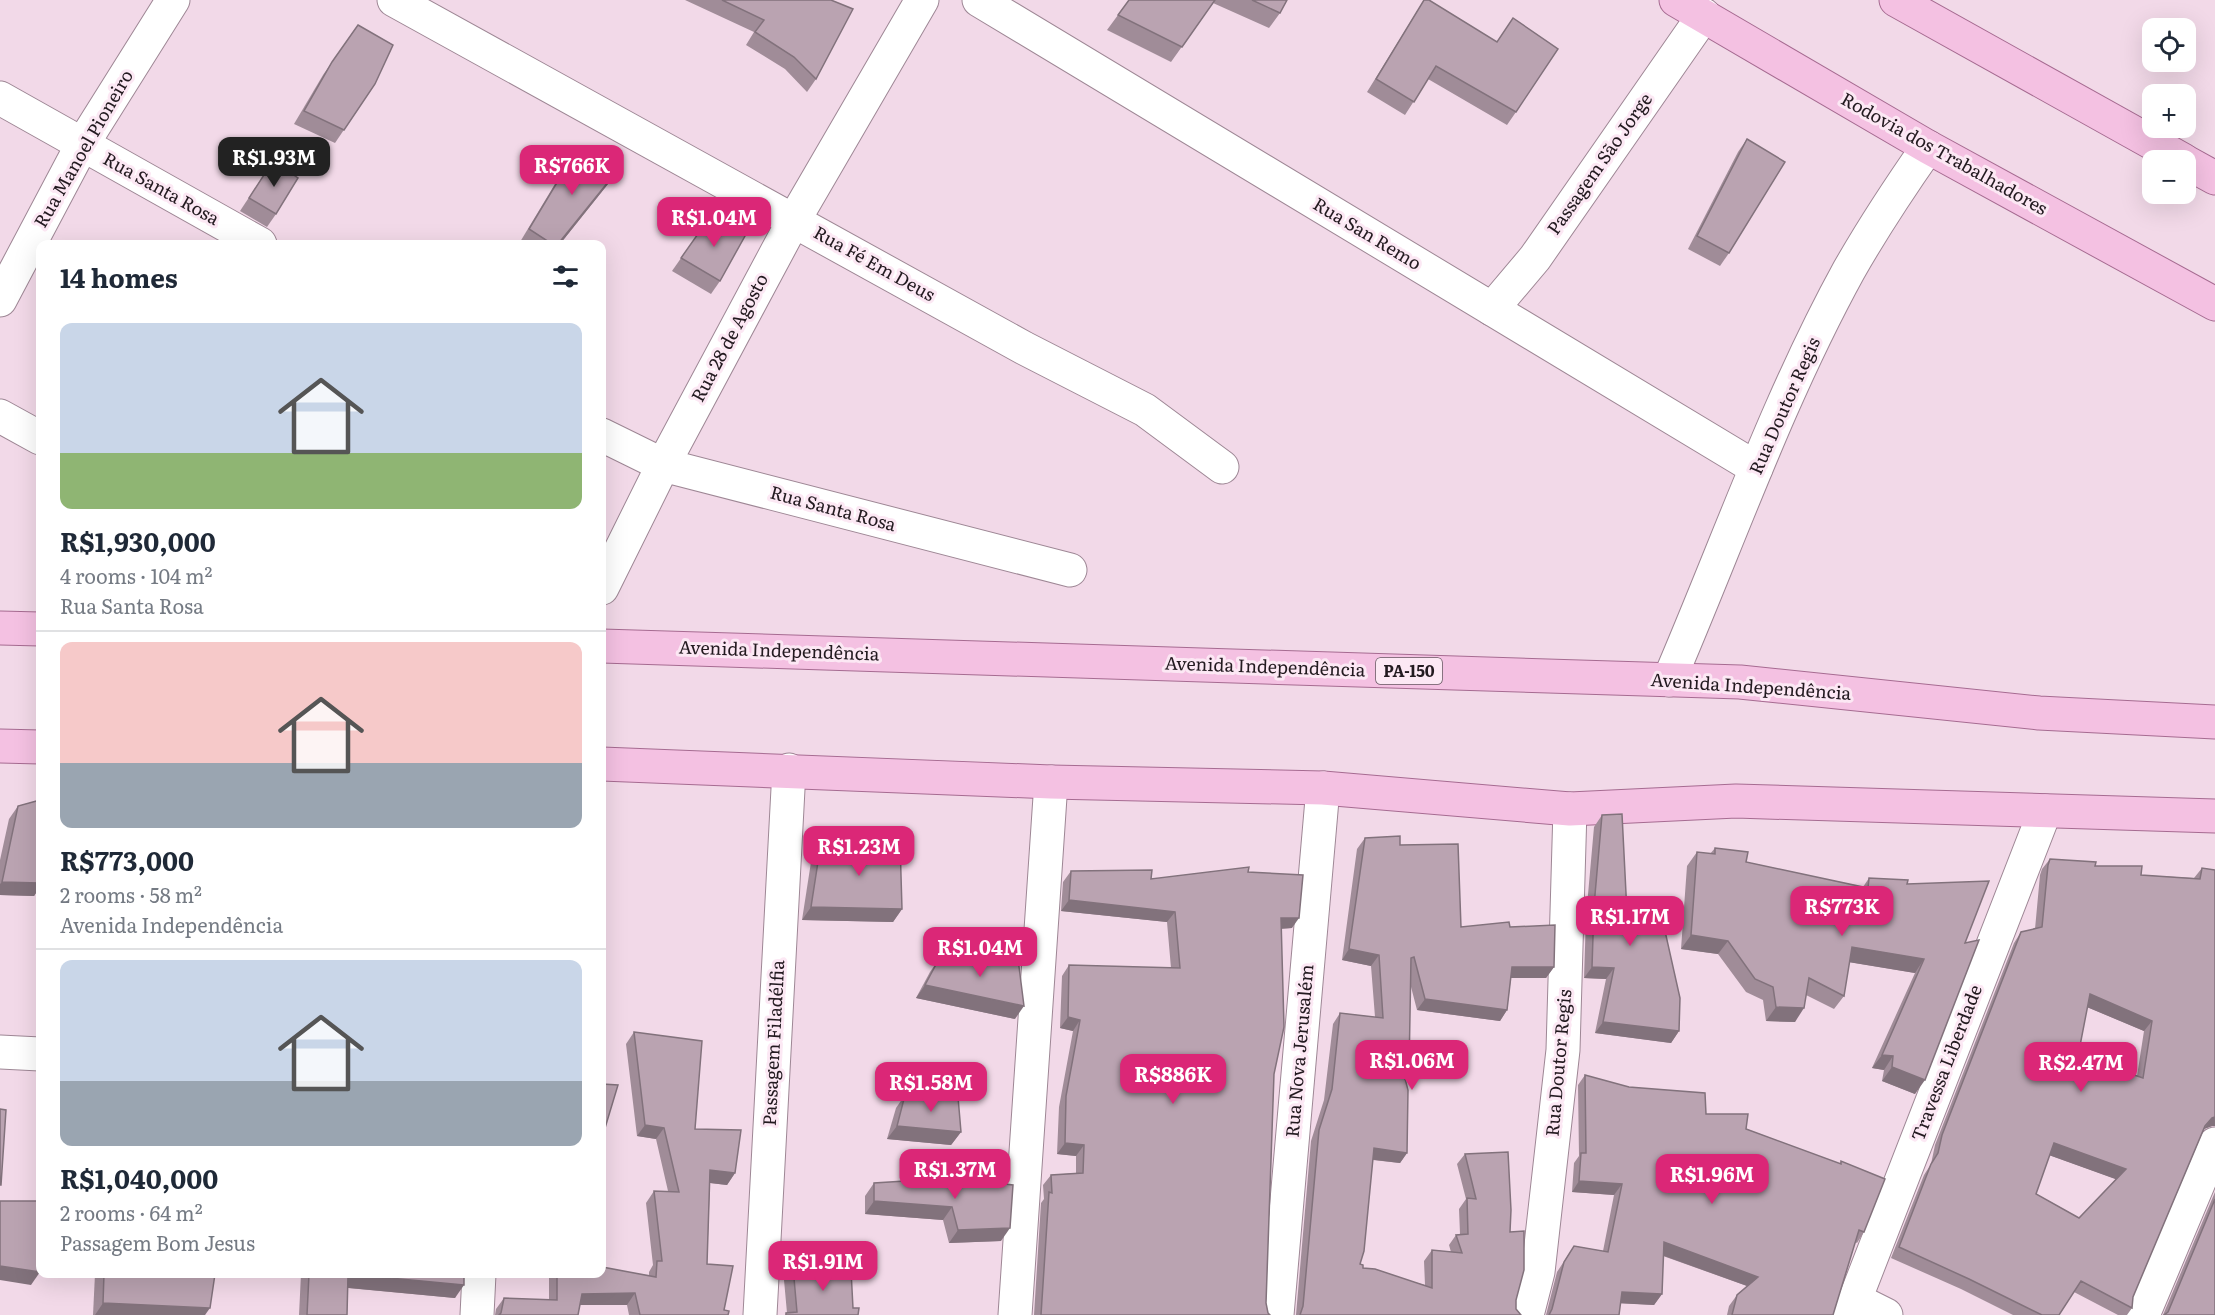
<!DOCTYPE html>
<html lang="en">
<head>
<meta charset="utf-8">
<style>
	:root { --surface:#fff; --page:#f6f6f7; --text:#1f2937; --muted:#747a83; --line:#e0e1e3; --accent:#db2777 }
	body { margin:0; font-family:Literata,serif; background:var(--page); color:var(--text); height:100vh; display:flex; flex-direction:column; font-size:22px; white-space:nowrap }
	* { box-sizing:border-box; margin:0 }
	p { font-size:20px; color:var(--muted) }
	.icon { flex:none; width:33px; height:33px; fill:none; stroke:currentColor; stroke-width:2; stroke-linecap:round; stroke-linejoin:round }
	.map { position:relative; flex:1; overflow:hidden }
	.panel { position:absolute; left:36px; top:240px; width:570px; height:1038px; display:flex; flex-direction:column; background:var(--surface); border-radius:12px; box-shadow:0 6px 24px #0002 }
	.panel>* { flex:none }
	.buttons { position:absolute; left:2142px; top:18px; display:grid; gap:12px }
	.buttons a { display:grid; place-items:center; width:54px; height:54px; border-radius:12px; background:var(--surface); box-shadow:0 6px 24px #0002; font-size:30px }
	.price { position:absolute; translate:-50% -51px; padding:0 14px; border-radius:12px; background:var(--accent); color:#fff; font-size:20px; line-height:39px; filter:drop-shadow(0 2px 3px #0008) }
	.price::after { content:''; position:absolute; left:50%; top:36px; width:18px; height:14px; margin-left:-9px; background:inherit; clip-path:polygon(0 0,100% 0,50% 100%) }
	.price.active { background:#222; color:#fff }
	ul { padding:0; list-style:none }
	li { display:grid; align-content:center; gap:12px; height:318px; padding:0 24px }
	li+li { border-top:2px solid var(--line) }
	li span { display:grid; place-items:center; height:186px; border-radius:12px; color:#555 }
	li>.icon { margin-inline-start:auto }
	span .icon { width:108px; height:108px; fill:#fffc; stroke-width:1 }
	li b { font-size:26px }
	h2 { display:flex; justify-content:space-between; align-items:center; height:72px; padding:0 24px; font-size:26px }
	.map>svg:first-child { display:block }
</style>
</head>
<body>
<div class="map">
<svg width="2215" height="1315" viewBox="0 0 2215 1315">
	<rect width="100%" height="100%" fill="#f2d9e8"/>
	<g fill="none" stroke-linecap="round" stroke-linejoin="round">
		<defs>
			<g id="minor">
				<path d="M394 0 1024 348 1145 410 1222 467"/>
				<path d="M979 0 1756 468"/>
				<path d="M0 98 260 244"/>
				<path d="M0 300 82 145 173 0"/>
				<path d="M1492 309 1535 258 1704 15"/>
				<path d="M0 416 40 438"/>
				<path d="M602 435 663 465 1070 570"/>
				<path d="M602 588 663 465 794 220 922 0"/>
				<path d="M1669 680C1728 543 1777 401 1849 270 1873 228 1900 187 1928 147"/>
				<path d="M0 1052 40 1054"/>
				<path d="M1856 1300 1886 1315"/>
				<path d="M477 1315 479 1274"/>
				<path d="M760 1315 789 770"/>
				<path d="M1015 1315 1051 782"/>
				<path d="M1277 1315 1323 788"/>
				<path d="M1527 1315 1538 1272 1563 1050 1570 809"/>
				<path d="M1849 1315 2045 811"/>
				<path d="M2143 1315 2215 1144"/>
			</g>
			<g id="primary">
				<path d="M1676 0 1928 147 2215 304"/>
				<path d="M1896 0 2183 160"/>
				<path d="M2186 162 2215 178"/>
				<path d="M0 628 40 629"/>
				<path d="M602 646 1740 682 2039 713 2215 722"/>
				<path d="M0 746 40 747"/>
				<path d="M602 764 1051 782 1323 788 1570 809 1736 801 2215 816"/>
			</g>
		</defs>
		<use href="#minor" stroke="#9e8795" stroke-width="35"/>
		<use href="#primary" stroke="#a66b91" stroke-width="35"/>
		<use href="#minor" stroke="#fff" stroke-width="33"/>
		<use href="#primary" stroke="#f4c1e2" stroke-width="33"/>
	</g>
	<g fill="#a08c98" fill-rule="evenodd">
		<path d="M685 0H831L816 79 807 92 785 69 746 45 754 32Z"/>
		<path d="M1129 0H1287L1280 13 1269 28 1213 3 1171 62 1107 30Z"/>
		<path d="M1424 0 1516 112 1507 125 1428 79 1405 115 1367 92Z"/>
		<path d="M358 25 375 84 335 143 294 124 323 75Z"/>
		<path d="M1747 139 1729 253 1720 266 1688 249 1738 152Z"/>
		<path d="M579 146 608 184 560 244H524L520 242 570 159Z"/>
		<path d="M273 161 276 214 267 227 240 211Z"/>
		<path d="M712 214 720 281 711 294 672 271Z"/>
		<path d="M40 800V887L34 896 0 895V860L9 819 18 806Z"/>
		<path d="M1602 815 1628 933 1679 1031 1671 1043 1595 1033 1606 979 1584 978 1586 917 1594 827Z"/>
		<path d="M1365 838 1400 845 1461 927H1510L1554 967 1546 978H1511L1507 1010 1500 1021 1417 1010 1410 983 1409 1071 1405 1077 1407 1153 1400 1163 1373 1160 1360 1264 1363 1268 1425 1285 1424 1261 1432 1250 1451 1252 1449 1245 1456 1235 1460 1234 1459 1209 1466 1199 1457 1164 1465 1154 1510 1232 1516 1300V1309L1521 1315H1296L1311 1141 1324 1100 1333 1024 1340 1013 1375 1017 1371 966 1342 960 1357 849Z"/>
		<path d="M1715 848 1746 862 1863 887 1869 878 1907 884 1965 943 1915 1094 1882 1081 1884 1070 1872 1068 1915 973 1849 962 1844 996 1834 1009 1806 995 1795 1022 1766 1021 1763 1000 1746 992 1718 954 1681 949 1687 866 1697 852 1710 854Z"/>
		<path d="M820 849 902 909 893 922 802 920 811 862Z"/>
		<path d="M2050 859 2095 866 2141 875 2194 878 2202 868 2215 870V1126H2212L2204 1129 2133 1297 2132 1308 2127 1315H2118L2074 1292 2059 1315H2013L1961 1289 1891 1258 1924 1175 1931 1164 1935 1145 2014 943 2021 932 2035 929 2040 875 2042 869ZM2087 1007 2144 1031 2137 1076 2078 1056ZM2049 1155 2116 1179 2079 1218 2036 1194Z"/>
		<path d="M1071 871 1151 879 1248 872 1292 928 1281 929 1274 1074 1266 1303 1268 1313 1270 1315H1034L1041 1203 1044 1199 1043 1185 1051 1175 1076 1173V1156L1057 1154 1059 1107 1073 1031 1060 1028 1062 976 1069 965 1171 968 1167 922 1061 911 1063 882Z"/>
		<path d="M939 959 1015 1019 916 998 930 972Z"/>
		<path d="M634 1032 695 1129 735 1173 727 1185 710 1183 707 1264 724 1310 728 1315H629L627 1305H580L578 1315H495L496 1309 504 1298 549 1300V1274H602L649 1275V1272L653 1265 646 1203 654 1191H668L656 1139 637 1136 626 1044Z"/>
		<path d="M1585 1075 1706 1114 1840 1164 1841 1161 1864 1232 1857 1243 1855 1242 1833 1315H1727L1729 1306 1737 1295 1747 1286 1663 1256 1662 1294 1654 1305 1620 1303 1619 1315H1546L1557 1272 1574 1246 1603 1251 1614 1195 1572 1192 1574 1163 1579 1156 1578 1085Z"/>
		<path d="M905 1095 961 1132 951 1145 887 1139 896 1108Z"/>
		<path d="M953 1178 1001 1241 949 1243 943 1220 865 1214V1196L874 1183Z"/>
		<path d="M2215 1192V1315H2163Z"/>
		<path d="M793 1267 853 1308 858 1315H785L787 1313 784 1280Z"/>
		<path d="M95 1274H215L205 1315H93Z"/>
		<path d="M301 1274H464L455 1298 348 1288 347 1315H299Z"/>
	</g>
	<g fill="#82727c">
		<path d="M617 171 608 184 560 244H558Z"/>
		<path d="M2 882 40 883V887L34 896 0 895V884Z"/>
		<path d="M1069 900 1175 912 1167 922 1061 911Z"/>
		<path d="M811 907 902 909 893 922 802 920Z"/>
		<path d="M1281 918H1299L1292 928 1273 929Z"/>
		<path d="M1691 935 1728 941 1718 954 1681 949Z"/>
		<path d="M1852 947 1924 959 1915 973 1842 961Z"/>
		<path d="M1349 949 1379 955 1371 966 1342 960Z"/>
		<path d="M1512 967H1554L1546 978H1504Z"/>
		<path d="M1592 967 1614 968 1606 979 1584 978Z"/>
		<path d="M925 985 1024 1006 1015 1019 916 998Z"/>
		<path d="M2090 994 2152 1021 2144 1031 2082 1005Z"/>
		<path d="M1425 999 1507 1010 1500 1021 1417 1010Z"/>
		<path d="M1776 1007 1804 1008 1795 1022 1766 1021Z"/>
		<path d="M1068 1017 1080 1020 1073 1031 1060 1028Z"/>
		<path d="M1603 1022 1679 1031 1671 1043 1595 1033Z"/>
		<path d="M1882 1055 1893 1056 1884 1070 1872 1068Z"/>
		<path d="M1892 1067 1925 1080 1915 1094 1882 1081Z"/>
		<path d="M1403 1071H1409L1401 1082Z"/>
		<path d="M2215 1117V1126H2212L2204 1129 2198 1137 2212 1118Z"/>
		<path d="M645 1125 664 1128 656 1139 637 1136Z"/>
		<path d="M897 1126 961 1132 951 1145 887 1139Z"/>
		<path d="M1065 1143 1084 1145 1076 1156 1057 1154Z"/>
		<path d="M2054 1143 2126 1169 2118 1180 2046 1154Z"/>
		<path d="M1374 1148 1407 1153 1400 1163 1367 1159Z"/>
		<path d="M710 1170 735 1173 727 1185 702 1182Z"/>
		<path d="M1579 1181 1622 1184 1614 1195 1572 1192Z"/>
		<path d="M874 1201 952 1207 943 1220 865 1214Z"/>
		<path d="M1010 1228 1001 1241 949 1243 958 1230Z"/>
		<path d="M1664 1242 1758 1277 1750 1287 1656 1253Z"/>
		<path d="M0 1266 40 1272 31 1285 0 1280Z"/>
		<path d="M348 1274 464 1285 455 1298 339 1287Z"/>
		<path d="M1622 1292 1662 1294 1654 1305 1614 1303Z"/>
		<path d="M635 1293 627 1305H574L582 1294Z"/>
		<path d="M103 1303 210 1308 205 1315H95Z"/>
	</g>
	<g fill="#baa3b1" stroke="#82727c" stroke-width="1.5" fill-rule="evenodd">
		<path d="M722 0H831L853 9 816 79 794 57 755 32 764 20Z"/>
		<path d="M1129 0H1215L1182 47 1118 15Z"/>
		<path d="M1252 0H1287L1280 13Z"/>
		<path d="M1424 0H1429L1497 42 1513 18 1558 49 1516 112 1436 66 1414 102 1376 79Z"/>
		<path d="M358 25 393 45 375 84 344 130 304 111 332 62Z"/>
		<path d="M1747 139 1785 162 1729 253 1697 236Z"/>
		<path d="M579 146 617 171 558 244H552L529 229Z"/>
		<path d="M273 161 298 178 276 214 249 198Z"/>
		<path d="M712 214 745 236 720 281 681 258Z"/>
		<path d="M40 800V883L2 882 18 806Z"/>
		<path d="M1622 814 1628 933 1665 931 1680 998 1679 1031 1603 1022 1614 968 1592 967 1594 906 1602 815Z"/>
		<path d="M1400 836V845L1458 844 1461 927 1509 922 1510 927 1555 925 1554 967H1512L1507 1010 1425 999 1414 957 1411 958 1409 1071H1403L1408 1090 1407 1153 1374 1148 1364 1251 1360 1264 1363 1265V1268L1375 1269 1432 1288V1250L1462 1253 1456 1235 1468 1234 1467 1198 1476 1199 1465 1154 1508 1152 1511 1210 1510 1232 1524 1231V1270L1516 1300V1309L1521 1315H1300L1303 1306 1319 1130 1332 1089 1340 1013 1383 1018 1379 955 1349 949 1365 838Z"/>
		<path d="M900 842 902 909 811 907 820 849Z"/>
		<path d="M1715 848 1748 852 1746 862 1868 888 1869 878 1908 880 1907 884 1989 881 1965 943 1979 940 1925 1080 1892 1067 1893 1056 1882 1055 1924 959 1852 947 1844 996 1809 978 1804 1008 1776 1007 1773 987 1755 979 1728 941 1691 935 1697 852 1715 854Z"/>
		<path d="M2050 859 2096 862 2095 866H2142L2141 875 2200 879 2202 868 2215 870V1117L2212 1118 2205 1126 2133 1297 2132 1308 2081 1281 2059 1315H2042L1969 1279 1899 1247 1931 1164 1938 1153 1942 1135 2021 932 2042 927 2048 865ZM2090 994 2152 1021 2143 1078 2078 1056ZM2054 1143 2126 1169 2079 1218 2036 1194Z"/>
		<path d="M1249 867 1248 872 1303 875 1299 918H1281L1284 1027 1274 1074 1266 1303 1268 1313 1270 1315H1041L1049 1192 1052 1193 1051 1175 1083 1173 1084 1145 1065 1143 1066 1096 1080 1020 1068 1017 1069 965 1180 968 1175 912 1069 900 1071 871 1152 870 1151 879Z"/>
		<path d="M939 959H1018L1024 1006 925 985Z"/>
		<path d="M634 1032 702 1041 695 1129 741 1130 735 1173 710 1170 707 1264 733 1266 724 1310 729 1311 728 1315H640L635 1293 582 1294 578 1315H499L501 1313 504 1298 557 1300V1274H602V1267L656 1277 657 1261H662L654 1191 679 1192 664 1128 645 1125Z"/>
		<path d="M1585 1075 1629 1087 1705 1093 1706 1114H1748L1746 1129 1841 1164V1161L1885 1179 1864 1232 1859 1230 1833 1315H1732L1737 1295 1758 1277 1664 1242 1662 1294 1622 1292 1619 1315H1549L1552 1309 1564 1262 1574 1246 1608 1252 1622 1184 1579 1181 1581 1153H1586Z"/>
		<path d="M602 1084 618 1085 602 1138Z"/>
		<path d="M905 1095 958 1097 961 1132 897 1126Z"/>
		<path d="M0 1109 6 1110 1 1185H0Z"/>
		<path d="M953 1178 1013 1185 1010 1228 958 1230 952 1207 874 1201V1183Z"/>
		<path d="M2215 1199V1315H2164L2168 1312Z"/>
		<path d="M0 1201H40V1272L0 1266Z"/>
		<path d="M793 1267 851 1270 853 1308H859L858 1315H786V1313L797 1312Z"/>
		<path d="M104 1274H215L210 1308 103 1303Z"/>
		<path d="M309 1274H464V1285L348 1274 347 1315H307Z"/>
	</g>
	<g text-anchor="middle" stroke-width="6" stroke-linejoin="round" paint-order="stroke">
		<rect fill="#fce8f4" stroke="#645860" stroke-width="1.5" x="1376" y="658" width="66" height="26" rx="4.5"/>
		<g font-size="16" font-weight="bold" fill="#231a20">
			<text x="1409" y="677">PA-150</text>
		</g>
		<g font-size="18" fill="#231a20" stroke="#fce8f4">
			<text transform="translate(84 149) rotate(-60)" y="6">Rua Manoel Pioneiro</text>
			<text transform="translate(1944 154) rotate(29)" y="6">Rodovia dos Trabalhadores</text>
			<text transform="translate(1600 164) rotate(-55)" y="6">Passagem São Jorge</text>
			<text transform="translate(161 189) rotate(29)" y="6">Rua Santa Rosa</text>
			<text transform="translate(1367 234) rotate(31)" y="6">Rua San Remo</text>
			<text transform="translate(874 264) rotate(29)" y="6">Rua Fé Em Deus</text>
			<text transform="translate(730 338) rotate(-62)" y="6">Rua 28 de Agosto</text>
			<text transform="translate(1785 406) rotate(-66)" y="6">Rua Doutor Regis</text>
			<text transform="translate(833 509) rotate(15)" y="6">Rua Santa Rosa</text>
			<text transform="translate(779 651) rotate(2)" y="6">Avenida Independência</text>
			<text transform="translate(1265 667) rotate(2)" y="6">Avenida Independência</text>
			<text transform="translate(1751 687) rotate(4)" y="6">Avenida Independência</text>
			<text transform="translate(774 1043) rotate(-87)" y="6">Passagem Filadélfia</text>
			<text transform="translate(1300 1051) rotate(-85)" y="6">Rua Nova Jerusalém</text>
			<text transform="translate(1559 1063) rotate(-85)" y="6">Rua Doutor Regis</text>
			<text transform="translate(1947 1063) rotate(-69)" y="6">Travessa Liberdade</text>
		</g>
	</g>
</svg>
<div class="buttons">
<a><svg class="icon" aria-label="locate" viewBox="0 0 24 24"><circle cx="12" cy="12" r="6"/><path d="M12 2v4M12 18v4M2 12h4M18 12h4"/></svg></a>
<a>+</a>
<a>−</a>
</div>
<b class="price active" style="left:274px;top:188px">R$1.93M</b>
<b class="price" style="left:572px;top:196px">R$766K</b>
<b class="price" style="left:714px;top:248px">R$1.04M</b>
<b class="price" style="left:859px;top:877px">R$1.23M</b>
<b class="price" style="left:1842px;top:937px">R$773K</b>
<b class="price" style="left:1630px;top:947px">R$1.17M</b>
<b class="price" style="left:980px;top:978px">R$1.04M</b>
<b class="price" style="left:1412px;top:1091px">R$1.06M</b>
<b class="price" style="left:2081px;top:1093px">R$2.47M</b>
<b class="price" style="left:1173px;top:1105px">R$886K</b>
<b class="price" style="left:931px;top:1113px">R$1.58M</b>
<b class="price" style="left:955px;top:1200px">R$1.37M</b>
<b class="price" style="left:1712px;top:1205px">R$1.96M</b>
<b class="price" style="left:823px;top:1292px">R$1.91M</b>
<section class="panel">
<h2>14 homes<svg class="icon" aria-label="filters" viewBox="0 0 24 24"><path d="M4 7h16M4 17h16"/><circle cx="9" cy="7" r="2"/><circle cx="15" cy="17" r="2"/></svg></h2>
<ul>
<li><span style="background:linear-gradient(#c9d6e8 70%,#8fb573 0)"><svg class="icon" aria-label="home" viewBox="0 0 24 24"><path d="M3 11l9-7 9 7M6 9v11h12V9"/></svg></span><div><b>R$1,930,000</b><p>4 rooms · 104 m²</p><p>Rua Santa Rosa</p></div></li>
<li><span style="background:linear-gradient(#f6c9c9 65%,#9aa5b1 0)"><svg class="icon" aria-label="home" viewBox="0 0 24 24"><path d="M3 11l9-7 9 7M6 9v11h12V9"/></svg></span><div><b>R$773,000</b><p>2 rooms · 58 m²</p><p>Avenida Independência</p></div></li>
<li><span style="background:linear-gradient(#c9d6e8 65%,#9aa5b1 0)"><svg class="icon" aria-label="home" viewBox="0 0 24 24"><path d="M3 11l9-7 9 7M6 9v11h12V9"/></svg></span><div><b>R$1,040,000</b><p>2 rooms · 64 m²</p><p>Passagem Bom Jesus</p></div></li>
</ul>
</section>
</div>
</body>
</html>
